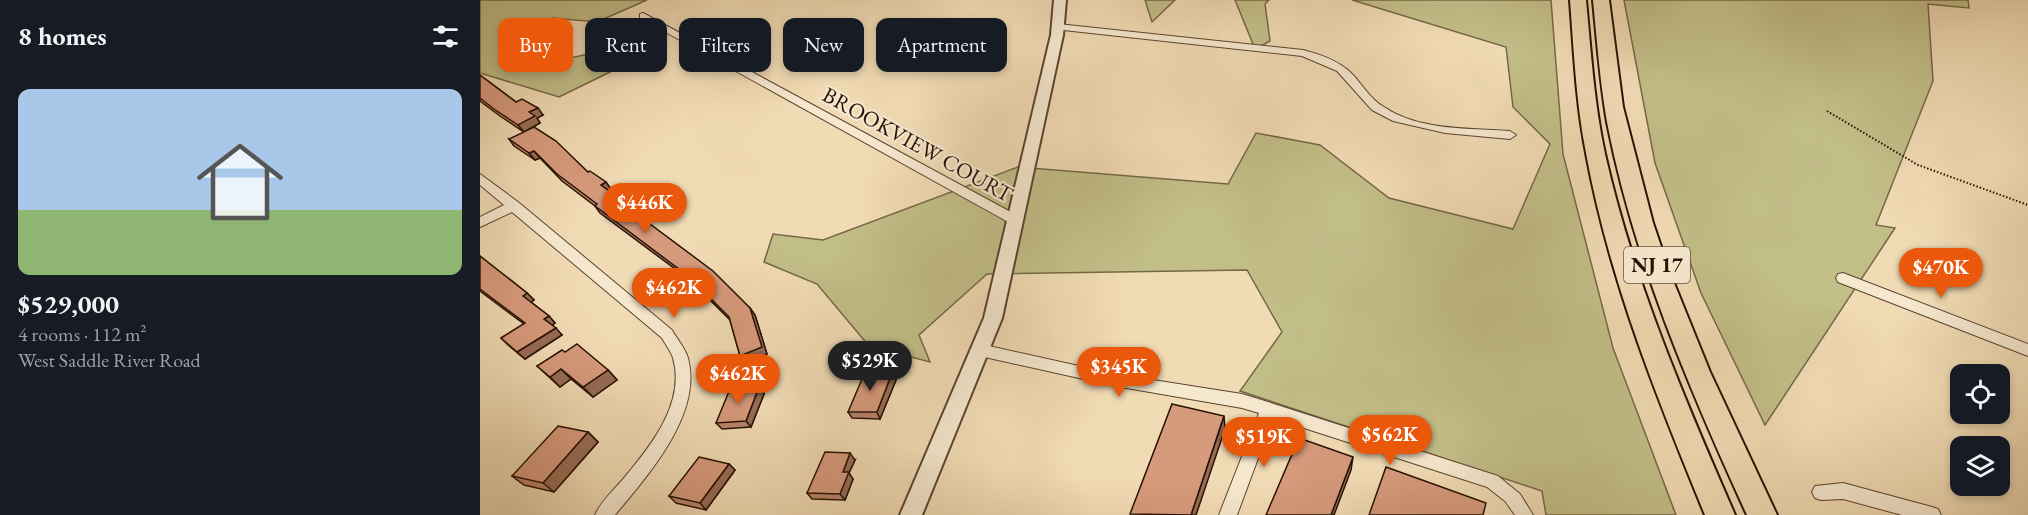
<!DOCTYPE html>
<html lang="en">
<head>
<meta charset="utf-8">
<style>
	:root { --surface:#171b24; --page:#242831; --text:#f1f3f6; --muted:#9ea1a6; --line:#363941; --accent:#ea580c }
	body { margin:0; font-family:"EB Garamond",serif; background:var(--page); color:var(--text); height:100vh; display:flex; flex-direction:column; font-size:22px; white-space:nowrap }
	* { box-sizing:border-box; margin:0 }
	p { font-size:20px; color:var(--muted) }
	.icon { flex:none; width:33px; height:33px; fill:none; stroke:currentColor; stroke-width:2; stroke-linecap:round; stroke-linejoin:round }
	.map { position:relative; flex:1; overflow:hidden }
	.sheet { display:flex; flex-direction:column; background:var(--surface); width:480px }
	.sheet>* { flex:none }
	.top-card { position:absolute; left:18px; top:18px; width:570px; height:54px; display:flex; gap:12px }
	.buttons { position:absolute; left:1470px; top:364px; display:grid; gap:12px }
	.buttons a { display:grid; place-items:center; width:60px; height:60px; border-radius:12px; background:var(--surface); box-shadow:0 3px 9px #0003; font-size:30px }
	.price { position:absolute; translate:-50% -51px; padding:0 14px; border-radius:21px; background:var(--accent); color:#fff; font-size:20px; line-height:39px; filter:drop-shadow(0 2px 3px #0008) }
	.price::after { content:''; position:absolute; left:50%; top:36px; width:18px; height:14px; margin-left:-9px; background:inherit; clip-path:polygon(0 0,100% 0,50% 100%) }
	.price.active { background:#222; color:#fff }
	ul { padding:0; list-style:none }
	li { display:grid; align-content:center; gap:12px; height:318px; padding:0 18px }
	li+li { border-top:2px solid var(--line) }
	li span { display:grid; place-items:center; height:186px; border-radius:12px; color:#555 }
	li>.icon { margin-inline-start:auto }
	span .icon { width:108px; height:108px; fill:#fffc; stroke-width:1 }
	li b { font-size:26px }
	h2 { display:flex; justify-content:space-between; align-items:center; height:72px; padding:0 18px; font-size:26px }
	.tag { padding:0 21px; border-radius:12px; background:var(--surface); box-shadow:0 3px 9px #0003; font-size:21px; line-height:54px }
	.tag.active { background:var(--accent); color:#fff }
	main { display:flex; flex:1; min-height:0 }
	.map>svg:first-child { display:block }
</style>
</head>
<body>
<main>
<section class="sheet">
<h2>8 homes<svg class="icon" aria-label="filters" viewBox="0 0 24 24"><path d="M4 7h16M4 17h16"/><circle cx="9" cy="7" r="2"/><circle cx="15" cy="17" r="2"/></svg></h2>
<ul>
<li><span style="background:linear-gradient(#a9c7e8 65%,#8fb573 0)"><svg class="icon" aria-label="home" viewBox="0 0 24 24"><path d="M3 11l9-7 9 7M6 9v11h12V9"/></svg></span><div><b>$529,000</b><p>4 rooms · 112 m²</p><p>West Saddle River Road</p></div></li>
</ul>
</section>
<div class="map">
<svg width="1548" height="515" viewBox="0 0 1548 515">
	<rect width="100%" height="100%" fill="#f1dbb5"/>
	<filter id="stains"><feTurbulence type="fractalNoise" baseFrequency=".00333" numOctaves="4"/><feColorMatrix values="0 0 0 0 .2 0 0 0 0 .09 0 0 0 0 .02 0 0 0 .5 -.17"/></filter>
	<radialGradient id="worn" r=".72"><stop offset=".6" stop-color="#630" stop-opacity="0"/><stop offset="1" stop-color="#630" stop-opacity=".3"/></radialGradient>
	<g fill="#c2be88" stroke="#756846" stroke-width="1.5">
		<path d="M0 0H167L117 22 73 18 22 46 57 65 166 42 130 72 79 97 0 73Z"/>
		<path d="M665 0H695L672 22Z"/>
		<path d="M755 0H789L785 4 790 41 775 49Z"/>
		<path d="M872 0H1071L1083 154 1133 348 1196 515H1066L1062 491 760 391 802 332 767 270 507 274 439 335 450 362 389 346 337 284 284 262 293 234 343 240 538 167 748 184 776 133 840 145 909 198 1033 229 1070 144 1033 107 1026 47Z"/>
		<path d="M1144 0H1488L1489 8 1448 4 1453 81 1396 225 1415 228 1285 425 1221 293 1175 163Z"/>
	</g>
	<g fill="none" stroke-linecap="round" stroke-linejoin="round">
		<defs>
			<g id="minor">
				<path d="M163 13 540 217 541 220 535 224 530 223 160 18V14Z"/>
				<path d="M578 24 823 50C843 55 862 62 875 77 884 88 892 100 904 107 939 131 990 128 1030 131L1036 135 1030 139 965 133 913 121 892 110 857 71 822 56 574 29V25Z"/>
				<path d="M0 174 38 202 192 330C197 339 205 348 208 358 223 414 168 475 135 515H115C121 501 134 490 144 478 170 447 206 403 193 358 191 351 185 344 182 338L32 212 0 227V217L24 205 0 185Z"/>
				<path d="M1363 273 1548 344V356L1358 282 1356 278 1358 274Z"/>
				<path d="M500 344 635 374 762 394 788 402 1018 476 1040 494 1053 515H1035L1025 501 1007 487 793 418 757 515H739L779 413 762 408 635 386 500 356 495 354 493 350 495 346Z"/>
				<path d="M1363 483 1452 507 1458 509 1461 515H1422L1363 499 1341 500 1335 498 1332 492 1335 486Z"/>
			</g>
			<path id="tertiary" d="M574 0H586L583 35 522 318 442 515H420L504 318 571 35Z"/>
			<g id="trunk">
				<path d="M1090 0H1106C1111 52 1114 103 1125 154 1153 279 1204 398 1255 515H1225C1177 398 1129 279 1106 153 1096 102 1094 52 1090 0Z"/>
				<path d="M1113 0H1129L1143 107 1173 223 1190 273 1230 372 1297 515H1267C1209 388 1154 260 1127 122 1120 82 1117 41 1113 0Z"/>
			</g>
		</defs>
		<use href="#minor" stroke="#5a4430" stroke-width="2"/>
		<use href="#tertiary" stroke="#5a4430" stroke-width="4"/>
		<use href="#trunk" stroke="#281104" stroke-width="4"/>
		<path stroke="#281104" stroke-width="2" stroke-dasharray="1.5 2" stroke-linecap="butt" d="M1347 111 1438 165 1548 205"/>
		<use href="#minor" fill="#f6e8cf" fill-rule="evenodd"/>
		<use href="#tertiary" fill="#f6e8cf" fill-rule="evenodd"/>
		<use href="#trunk" fill="#f1dbb5" fill-rule="evenodd"/>
	</g>
	<g fill="#b8846b" stroke="#281104" stroke-width="1.5">
		<path d="M0 75 36 102 63 115 57 118 60 123 44 132 20 116 0 101Z"/>
		<path d="M29 139 108 172 131 189 129 190 153 208 158 215 270 308 275 315 287 354 265 363 260 356 250 320 230 300 225 293 226 292 120 213 115 206 82 181 60 158 55 160 34 146Z"/>
		<path d="M0 256 47 293 54 300 51 302 69 316 75 323 72 325 82 335 45 359 28 345 21 338 44 324 0 291Z"/>
		<path d="M85 352 128 370 137 380 113 397 91 379 80 387 57 366Z"/>
		<path d="M416 380 400 419 372 418 368 412Z"/>
		<path d="M284 394 271 427 242 429 236 423Z"/>
		<path d="M108 432 118 442 74 492 44 485 32 476Z"/>
		<path d="M375 460 369 473 373 479 365 500 332 499 327 493Z"/>
		<path d="M249 464 255 470 226 510 196 503 189 496Z"/>
	</g>
	<g fill="#966c57" stroke="#281104" stroke-width="1.5">
		<path d="M58 108 63 115 57 118 60 123 44 132 38 125 49 112Z"/>
		<path d="M54 151 60 158 55 160 49 153Z"/>
		<path d="M126 182 131 189 127 192 121 185Z"/>
		<path d="M47 293 54 300 50 303 43 296Z"/>
		<path d="M270 308 275 315 287 354 265 363 260 356Z"/>
		<path d="M69 316 75 323 71 326 64 319Z"/>
		<path d="M76 328 82 335 45 359 37 352Z"/>
		<path d="M81 369 91 379 80 387 70 377Z"/>
		<path d="M128 370 137 380 113 397 103 387Z"/>
		<path d="M412 373 416 380 400 419 397 412Z"/>
		<path d="M279 387 284 394 271 427 266 421Z"/>
		<path d="M744 416 745 429 716 515H711Z"/>
		<path d="M108 432 118 442 74 492 63 483Z"/>
		<path d="M370 453 375 460 369 473 373 479 365 500 360 494 363 472Z"/>
		<path d="M873 457 871 470 854 515H851Z"/>
		<path d="M249 464 255 470 226 510 220 503Z"/>
	</g>
	<g fill="#d69a7c" stroke="#281104" stroke-width="1.5">
		<path d="M0 75 36 102 42 99 58 108 49 112 55 116 38 125 14 109 0 98Z"/>
		<path d="M54 127 76 141 108 172 110 171 126 182 121 185 153 208 150 209 233 271 270 308 282 347 260 356 249 317 225 293 228 291 115 206 117 204 77 174 54 151 49 153 29 139Z"/>
		<path d="M0 256 47 293 43 296 69 316 64 319 76 328 37 352 21 338 45 323 0 289Z"/>
		<path d="M97 344 128 370 103 387 81 369 70 377 57 366 82 350 85 352Z"/>
		<path d="M385 372 412 373 397 412H368Z"/>
		<path d="M279 387 266 421 236 423 250 389Z"/>
		<path d="M692 404 744 416 711 515 650 514Z"/>
		<path d="M78 426 108 432 63 483 32 476Z"/>
		<path d="M819 438 873 457 851 515H786Z"/>
		<path d="M345 452 370 453 363 472H369L360 494 327 493Z"/>
		<path d="M219 457 249 464 220 503 189 496Z"/>
		<path d="M906 467 1006 503 1003 515H889Z"/>
	</g>
	<g text-anchor="middle" stroke-width="4.5" stroke-linejoin="round" paint-order="stroke">
		<rect fill="#f6e8cf" stroke="#665241" stroke-width="1.5" x="1144" y="247" width="66" height="36" rx="4.5"/>
		<g font-size="21" font-weight="bold" fill="#281104">
			<text x="1177" y="272">NJ 17</text>
		</g>
		<g font-size="22" fill="#281104" stroke="#f6e8cf">
			<text transform="translate(438 144) rotate(29)" y="8">BROOKVIEW COURT</text>
		</g>
	</g>
	<rect width="100%" height="100%" filter="url(#stains)"/>
	<rect width="100%" height="100%" fill="url(#worn)"/>
</svg>
<div class="buttons">
<a><svg class="icon" aria-label="locate" viewBox="0 0 24 24"><circle cx="12" cy="12" r="6"/><path d="M12 2v4M12 18v4M2 12h4M18 12h4"/></svg></a>
<a><svg class="icon" aria-label="layers" viewBox="0 0 24 24"><path d="M12 4l9 5-9 5-9-5zM3 14l9 5 9-5"/></svg></a>
</div>
<b class="price" style="left:165px;top:234px">$446K</b>
<b class="price" style="left:1461px;top:299px">$470K</b>
<b class="price" style="left:194px;top:319px">$462K</b>
<b class="price active" style="left:390px;top:392px">$529K</b>
<b class="price" style="left:639px;top:398px">$345K</b>
<b class="price" style="left:258px;top:405px">$462K</b>
<b class="price" style="left:910px;top:466px">$562K</b>
<b class="price" style="left:784px;top:468px">$519K</b>
<div class="top-card">
<a class="tag active">Buy</a>
<a class="tag">Rent</a>
<a class="tag">Filters</a>
<a class="tag">New</a>
<a class="tag">Apartment</a>
</div>
</div>
</main>
</body>
</html>
